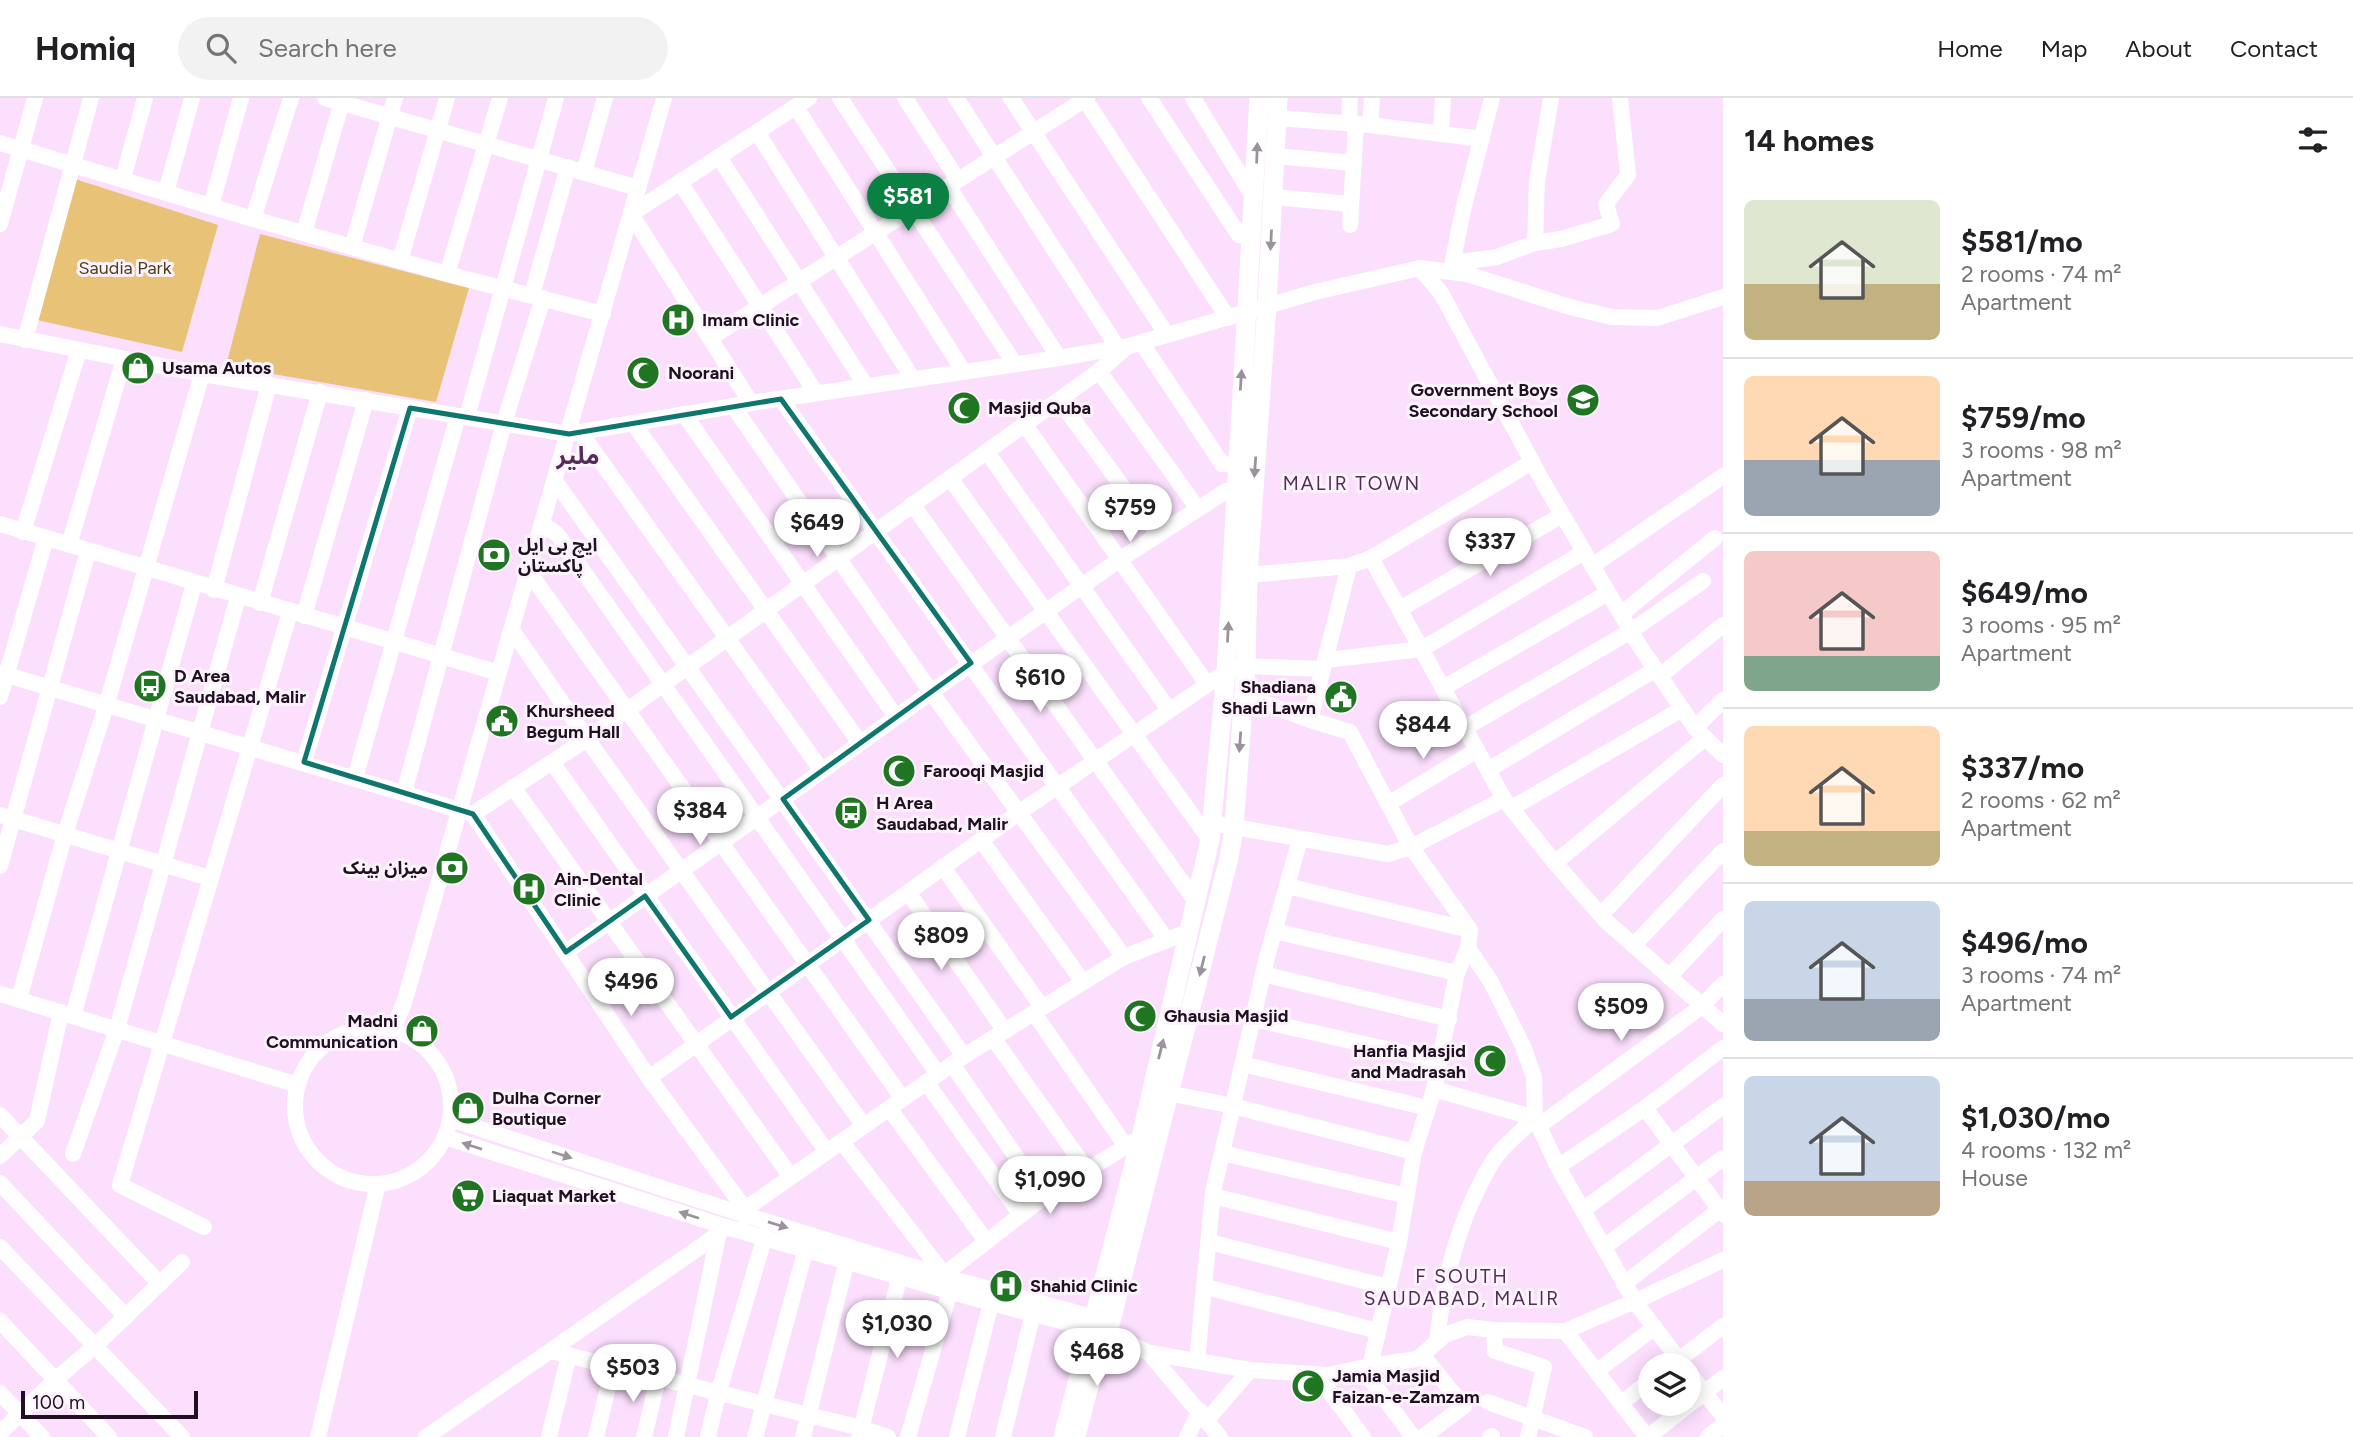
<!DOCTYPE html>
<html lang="en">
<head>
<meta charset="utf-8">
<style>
	:root { --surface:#fff; --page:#f2f2f2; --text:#202124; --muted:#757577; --line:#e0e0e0; --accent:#0b8043 }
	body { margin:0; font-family:Figtree,"Noto Sans Arabic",sans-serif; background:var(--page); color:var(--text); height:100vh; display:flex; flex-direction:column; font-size:26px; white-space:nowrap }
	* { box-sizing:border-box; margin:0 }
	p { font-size:23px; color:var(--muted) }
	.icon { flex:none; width:38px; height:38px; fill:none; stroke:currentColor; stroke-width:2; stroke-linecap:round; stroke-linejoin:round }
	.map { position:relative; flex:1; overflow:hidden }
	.side { display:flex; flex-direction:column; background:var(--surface); width:630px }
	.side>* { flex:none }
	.tools { position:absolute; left:1638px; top:1255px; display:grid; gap:14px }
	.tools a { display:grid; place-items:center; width:63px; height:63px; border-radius:50%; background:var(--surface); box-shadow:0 4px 18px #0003; font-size:35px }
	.scale { position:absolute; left:21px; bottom:18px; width:177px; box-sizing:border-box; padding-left:7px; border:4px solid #201022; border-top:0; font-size:19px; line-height:24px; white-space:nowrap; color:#201022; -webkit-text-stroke:5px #fdf3fd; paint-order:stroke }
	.price { position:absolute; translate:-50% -60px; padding:0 16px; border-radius:24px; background:#fff; color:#222; font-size:23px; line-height:46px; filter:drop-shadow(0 2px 4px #0008) }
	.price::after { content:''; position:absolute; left:50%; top:42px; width:21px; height:16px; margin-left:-10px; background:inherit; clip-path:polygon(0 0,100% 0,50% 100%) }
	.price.active { background:var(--accent); color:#fff }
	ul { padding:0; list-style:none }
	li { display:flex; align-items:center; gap:21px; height:175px; padding:0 21px }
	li+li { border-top:2px solid var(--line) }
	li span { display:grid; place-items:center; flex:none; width:196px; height:140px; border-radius:10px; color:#555 }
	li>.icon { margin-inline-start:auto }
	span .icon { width:84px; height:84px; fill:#fffc; stroke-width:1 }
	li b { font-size:30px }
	h2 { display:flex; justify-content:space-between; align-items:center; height:84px; padding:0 21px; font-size:30px }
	header { display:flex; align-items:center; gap:42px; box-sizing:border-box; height:98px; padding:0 35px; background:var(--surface); border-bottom:2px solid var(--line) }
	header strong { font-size:33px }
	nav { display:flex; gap:38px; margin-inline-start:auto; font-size:24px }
	.search { width:490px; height:63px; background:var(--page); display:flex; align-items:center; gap:18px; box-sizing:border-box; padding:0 24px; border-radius:38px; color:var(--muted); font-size:26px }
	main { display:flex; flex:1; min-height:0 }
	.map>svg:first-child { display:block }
</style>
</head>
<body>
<header>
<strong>Homiq</strong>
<div class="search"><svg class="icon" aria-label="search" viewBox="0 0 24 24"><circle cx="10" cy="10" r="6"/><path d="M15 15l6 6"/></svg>Search here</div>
<nav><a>Home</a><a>Map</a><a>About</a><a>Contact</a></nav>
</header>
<main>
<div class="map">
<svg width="1723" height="1339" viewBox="0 0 1723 1339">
	<rect width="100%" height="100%" fill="#fbdffd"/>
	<g fill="#e8c276">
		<path d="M75 81 218 127 182 254 37 222Z"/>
		<path d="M260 136 469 190 436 304 226 268Z"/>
	</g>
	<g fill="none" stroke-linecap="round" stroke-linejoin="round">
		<g stroke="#fff" stroke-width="16">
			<path d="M325 0 638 90"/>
			<path d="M840 0 1015 266"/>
			<path d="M905 0 958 82"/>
			<path d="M956 0 1118 250"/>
			<path d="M1011 0 1167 237"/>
			<path d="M1084 0 1228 220"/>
			<path d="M1149 0 1239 137 1251 139"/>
			<path d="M1193 0 1254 100"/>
			<path d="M796 9 964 274"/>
			<path d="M1277 20 1370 27 1482 41"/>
			<path d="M1349 26 1350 0"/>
			<path d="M1370 27 1372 0"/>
			<path d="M757 34 913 281"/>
			<path d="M1441 35 1443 0"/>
			<path d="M0 45 253 121 447 176 603 216"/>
			<path d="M1275 58 1354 65"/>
			<path d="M719 59 866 288"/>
			<path d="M584 74 605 0"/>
			<path d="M123 81 145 0"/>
			<path d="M680 84 816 295"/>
			<path d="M948 88 1059 260"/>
			<path d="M166 94 192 0"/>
			<path d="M1273 99 1351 106"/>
			<path d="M211 108 241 0"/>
			<path d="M253 121 291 0"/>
			<path d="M0 126 35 0"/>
			<path d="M1350 127 1356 26"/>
			<path d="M304 135 343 0"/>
			<path d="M1535 145 1537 83 1551 0"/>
			<path d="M352 149 395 0"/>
			<path d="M400 163 447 0"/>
			<path d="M1453 165 1497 159 1535 145 1561 141 1612 126 1606 106 1628 77 1620 0"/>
			<path d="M1420 170 1441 195 1543 384 1639 547 1695 630 1723 657"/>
			<path d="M1451 172 1463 112 1492 0"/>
			<path d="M447 176 500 0"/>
			<path d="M532 197 568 69"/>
			<path d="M0 236 202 276 569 336 751 305 1059 260 1129 248 1315 194 1420 170 1467 176 1570 209 1612 219 1657 220 1723 199"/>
			<path d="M710 240 1087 0"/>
			<path d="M25 242 91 0"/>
			<path d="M1141 244 1222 366 1236 367"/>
			<path d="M1099 273 1198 411"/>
			<path d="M781 301 1166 841"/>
			<path d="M1059 302 1158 437"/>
			<path d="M751 305 631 116 809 0"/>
			<path d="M733 308 931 594 1124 859"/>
			<path d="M684 316 896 619"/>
			<path d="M467 319 556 0"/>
			<path d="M633 325 860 645"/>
			<path d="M1025 327 1207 586"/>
			<path d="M580 334 822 673"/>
			<path d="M987 354 1169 612"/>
			<path d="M950 380 1210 742"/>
			<path d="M555 383 964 958"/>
			<path d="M912 406 1197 805"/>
			<path d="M0 426 499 575"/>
			<path d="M542 426 557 436 938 976"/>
			<path d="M23 434 79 252"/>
			<path d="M69 447 124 261"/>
			<path d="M1371 460 1504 701 1555 765 1606 823 1723 926"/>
			<path d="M1592 468 1723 378"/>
			<path d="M529 474 903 1001"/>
			<path d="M1248 477 1349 468 1371 460 1532 364"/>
			<path d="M214 492 269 286"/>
			<path d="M260 505 320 294"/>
			<path d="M1400 511 1562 417"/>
			<path d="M1621 516 1715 440"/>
			<path d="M304 518 366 302"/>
			<path d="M512 532 587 641 864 1028"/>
			<path d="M1326 562 1422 551 1584 454"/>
			<path d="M0 575 473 716 587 641 1099 273 1127 249"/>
			<path d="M1660 578 1723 527"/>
			<path d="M1443 590 1608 495"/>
			<path d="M1243 597 1310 622 1350 634 1411 749 1470 832 1468 850 1491 884 1523 948 1534 979 1535 1020 1558 1069 1635 1204 1683 1267"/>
			<path d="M0 599 46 440"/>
			<path d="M1310 622 1349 468"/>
			<path d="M1465 630 1631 533 1703 483"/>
			<path d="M1695 630 1723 602"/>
			<path d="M304 664 410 310"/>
			<path d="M552 664 827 1054"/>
			<path d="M1488 672 1656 571"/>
			<path d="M355 680 458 318"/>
			<path d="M513 689 791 1079"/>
			<path d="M404 695 504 325 543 200"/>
			<path d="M1388 706 1477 652"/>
			<path d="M1512 710 1682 611"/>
			<path d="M473 716 649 980 745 1111V1119"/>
			<path d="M0 717 209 780"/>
			<path d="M1212 725 1388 756 1411 749 1504 701"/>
			<path d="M981 742 1083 884"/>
			<path d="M1555 765 1705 640"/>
			<path d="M0 768 88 453"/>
			<path d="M943 769 1042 909"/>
			<path d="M1287 788 1470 832"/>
			<path d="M908 794 1005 933"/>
			<path d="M1601 817 1723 687"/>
			<path d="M1274 833 1457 875"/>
			<path d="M1634 847 1723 753"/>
			<path d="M566 854 783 701 931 594 1119 462 1226 393 1236 390"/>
			<path d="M1263 876 1449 921"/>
			<path d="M1669 879 1723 821"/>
			<path d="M0 896 298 987"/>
			<path d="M19 901 65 736 107 605 202 276"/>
			<path d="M1034 915 1125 1047"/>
			<path d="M73 918 194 486"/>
			<path d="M1253 921 1440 963"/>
			<circle cx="373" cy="1008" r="78"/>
			<path d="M393 932 404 905 664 0"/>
			<path d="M993 940 1087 1072"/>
			<path d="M952 966 1044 1099"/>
			<path d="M1242 966 1428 1010"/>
			<path d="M649 980 1020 714 1226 574 1246 568 1323 571"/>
			<path d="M926 984 1021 1117"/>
			<path d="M1434 991 1535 1020C1522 1033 1503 1047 1493 1063 1460 1117 1443 1182 1437 1244"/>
			<path d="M1158 993 1233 1008 1414 1054"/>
			<path d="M889 1010 986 1143"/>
			<path d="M1645 1010 1723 1116"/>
			<path d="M0 1017 160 1186"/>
			<path d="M450 1021 745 1117 960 1183 1103 1222"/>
			<path d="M1539 1028 1702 908 1723 886"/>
			<path d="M445 1039 726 1129 991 1205 1108 1235 1149 1255 1220 1339"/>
			<path d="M842 1044 943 1175"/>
			<path d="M1222 1055 1407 1098"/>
			<path d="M73 1056 117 931 238 499"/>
			<path d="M0 1058 37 1023 61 914"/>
			<path d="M1558 1069 1645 1010 1723 950"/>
			<path d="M0 1085 126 1219"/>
			<path d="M1213 1098 1399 1144"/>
			<path d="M745 1111 964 958 1124 859 1190 833"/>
			<path d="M1583 1112 1723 1008"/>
			<path d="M204 1129 120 1087 290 514"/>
			<path d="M1209 1144 1388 1189"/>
			<path d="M0 1149 182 1339"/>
			<path d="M1604 1149 1723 1060"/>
			<path d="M942 1178 1044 1099 1141 1039"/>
			<path d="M1624 1186 1723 1109"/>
			<path d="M1206 1189 1378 1233"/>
			<path d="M0 1223 109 1339"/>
			<path d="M1494 1232 1495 1253 1544 1269 1528 1339"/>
			<path d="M1565 1233 1647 1339"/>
			<path d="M551 1253 861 1330 888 1339"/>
			<path d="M1149 1255 1250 1272 1328 1277 1375 1267 1417 1261 1445 1237 1467 1229 1494 1232 1565 1233 1638 1202 1723 1162"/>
			<path d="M1422 1257 1464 1308 1423 1339"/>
			<path d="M1197 1263 1213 1094 1267 859 1300 741"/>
			<path d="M1672 1267 1723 1228"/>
			<path d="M1370 1268 1399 1144 1414 1054 1434 991 1457 875 1468 850"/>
			<path d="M1362 1270 1413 1339"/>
			<path d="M1597 1273 1655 1229"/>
			<path d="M1689 1275 1723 1318"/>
			<path d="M1328 1277 1327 1290 1363 1339"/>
			<path d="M0 1295 42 1339"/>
			<path d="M1488 1304 1585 1339"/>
			<path d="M1621 1305 1650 1283"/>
			<path d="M1207 1322 1250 1272"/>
			<path d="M0 1335 55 1282 96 1247 182 1164"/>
			<path d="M318 1339 378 1086"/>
			<path d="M426 1339 710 1142 726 1129"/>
			<path d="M549 1339 569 1257"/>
			<path d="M596 1339 613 1269"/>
			<path d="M644 1339 658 1281"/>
			<path d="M676 1339 719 1134"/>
			<path d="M708 1339 718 1296 765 1138"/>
			<path d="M755 1339 806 1150"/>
			<path d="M803 1339 847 1162"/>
			<path d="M859 1339 900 1177"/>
			<path d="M908 1339 950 1193"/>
			<path d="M957 1339 991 1205"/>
			<path d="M1003 1339 1033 1215"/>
			<path d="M1187 1339 1200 1313"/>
			<path d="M1490 1339 1492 1338"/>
			<path d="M1648 1339 1723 1280"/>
			<path d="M1708 1339 1723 1327"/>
		</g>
		<g stroke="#fff" stroke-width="19">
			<path d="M1063 1339 1141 1039 1210 742 1226 574 1259 0"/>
			<path d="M1076 1339 1089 1288 1108 1235 1229 760 1234 729 1246 568 1248 477 1267 207 1278 0"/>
		</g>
	</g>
	<defs><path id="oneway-solid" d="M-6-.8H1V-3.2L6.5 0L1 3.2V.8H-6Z" transform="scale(1.75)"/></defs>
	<g fill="#9b939c">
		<use href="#oneway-solid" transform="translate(1257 55) rotate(-88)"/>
		<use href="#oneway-solid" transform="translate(1271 142) rotate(93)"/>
		<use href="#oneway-solid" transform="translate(1241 282) rotate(-86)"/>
		<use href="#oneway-solid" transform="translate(1255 369) rotate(94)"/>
		<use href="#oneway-solid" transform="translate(1228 534) rotate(-87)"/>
		<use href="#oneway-solid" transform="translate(1240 644) rotate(94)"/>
		<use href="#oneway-solid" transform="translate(1202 868) rotate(104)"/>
		<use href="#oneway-solid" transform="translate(1161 951) rotate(-76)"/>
		<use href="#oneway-solid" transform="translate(472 1048) rotate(-162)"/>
		<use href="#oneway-solid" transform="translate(562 1057) rotate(18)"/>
		<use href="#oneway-solid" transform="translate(689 1117) rotate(-162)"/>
		<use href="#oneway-solid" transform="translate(778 1127) rotate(17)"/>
	</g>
	<path fill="none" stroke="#0f766e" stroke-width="5" stroke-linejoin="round" d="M781 301 971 565 783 701 869 822 731 919 645 798 566 854 473 716 304 664 410 310 569 336Z"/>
	<defs>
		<symbol id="hospital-disc" viewBox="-11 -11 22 22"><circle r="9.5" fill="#1f7521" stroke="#fdf3fd"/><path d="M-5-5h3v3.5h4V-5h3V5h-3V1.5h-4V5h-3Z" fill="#fff"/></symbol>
		<symbol id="shop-disc" viewBox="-11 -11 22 22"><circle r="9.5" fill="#1f7521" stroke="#fdf3fd"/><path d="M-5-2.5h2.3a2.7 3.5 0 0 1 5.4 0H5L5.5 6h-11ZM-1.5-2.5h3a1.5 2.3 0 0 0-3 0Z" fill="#fff"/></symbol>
		<symbol id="mosque-disc" viewBox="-11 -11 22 22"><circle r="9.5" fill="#1f7521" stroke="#fdf3fd"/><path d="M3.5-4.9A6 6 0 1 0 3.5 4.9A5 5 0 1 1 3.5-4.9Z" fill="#fff"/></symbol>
		<symbol id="school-disc" viewBox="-11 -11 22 22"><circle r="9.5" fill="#1f7521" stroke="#fdf3fd"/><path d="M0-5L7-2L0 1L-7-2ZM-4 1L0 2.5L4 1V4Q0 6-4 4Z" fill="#fff"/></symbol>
		<symbol id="bank-disc" viewBox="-11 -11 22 22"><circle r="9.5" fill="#1f7521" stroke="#fdf3fd"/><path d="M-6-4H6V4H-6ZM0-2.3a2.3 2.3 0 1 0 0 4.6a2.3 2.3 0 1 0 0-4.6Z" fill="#fff"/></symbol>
		<symbol id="bus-disc" viewBox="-11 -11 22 22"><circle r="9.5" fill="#1f7521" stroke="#fdf3fd"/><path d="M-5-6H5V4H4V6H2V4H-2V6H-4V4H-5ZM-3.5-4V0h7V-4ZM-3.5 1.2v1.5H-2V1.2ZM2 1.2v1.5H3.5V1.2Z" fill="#fff"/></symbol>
		<symbol id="civic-disc" viewBox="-11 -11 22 22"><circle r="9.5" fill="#1f7521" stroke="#fdf3fd"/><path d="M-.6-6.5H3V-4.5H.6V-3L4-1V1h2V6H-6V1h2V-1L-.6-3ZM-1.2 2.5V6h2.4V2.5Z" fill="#fff"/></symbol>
		<symbol id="supermarket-disc" viewBox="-11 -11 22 22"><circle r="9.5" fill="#1f7521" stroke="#fdf3fd"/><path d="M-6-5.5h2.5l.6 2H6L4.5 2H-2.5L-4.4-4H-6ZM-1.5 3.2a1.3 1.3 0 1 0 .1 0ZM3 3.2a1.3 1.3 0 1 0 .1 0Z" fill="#fff"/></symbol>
	</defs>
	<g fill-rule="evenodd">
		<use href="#hospital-disc" x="659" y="203" width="38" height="38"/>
		<use href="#shop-disc" x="119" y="251" width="38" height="38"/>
		<use href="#mosque-disc" x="624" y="256" width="38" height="38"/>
		<use href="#school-disc" x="1564" y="283" width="38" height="38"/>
		<use href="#mosque-disc" x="945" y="291" width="38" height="38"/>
		<use href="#bank-disc" x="475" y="438" width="38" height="38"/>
		<use href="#bus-disc" x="131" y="569" width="38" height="38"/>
		<use href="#civic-disc" x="1322" y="580" width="38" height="38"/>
		<use href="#civic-disc" x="483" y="604" width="38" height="38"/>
		<use href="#mosque-disc" x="880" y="654" width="38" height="38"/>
		<use href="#bus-disc" x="832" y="696" width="38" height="38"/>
		<use href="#bank-disc" x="433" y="751" width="38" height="38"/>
		<use href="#hospital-disc" x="510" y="772" width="38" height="38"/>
		<use href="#mosque-disc" x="1121" y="899" width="38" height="38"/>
		<use href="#shop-disc" x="403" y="914" width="38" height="38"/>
		<use href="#mosque-disc" x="1471" y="944" width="38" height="38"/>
		<use href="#shop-disc" x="449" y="991" width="38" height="38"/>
		<use href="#supermarket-disc" x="449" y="1079" width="38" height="38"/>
		<use href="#hospital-disc" x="987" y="1169" width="38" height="38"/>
		<use href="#mosque-disc" x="1289" y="1269" width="38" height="38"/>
	</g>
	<g text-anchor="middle" stroke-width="6" stroke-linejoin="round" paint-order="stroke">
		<g font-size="18" fill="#503e18" stroke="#fdf3fd">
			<text x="125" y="176">Saudia Park</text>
		</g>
		<g font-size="18" font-weight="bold" fill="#201022" stroke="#fdf3fd" text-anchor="start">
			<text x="702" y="228">Imam Clinic</text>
			<text x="162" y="276">Usama Autos</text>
			<text x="668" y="281">Noorani</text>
			<text x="1558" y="298" text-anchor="end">Government Boys<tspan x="1558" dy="21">Secondary School</tspan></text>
			<text x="988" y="316">Masjid Quba</text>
			<text x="518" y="453">ایچ بی ایل<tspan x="518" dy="21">پاکستان</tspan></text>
			<text x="174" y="584">D Area<tspan x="174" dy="21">Saudabad, Malir</tspan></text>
			<text x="1316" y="595" text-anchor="end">Shadiana<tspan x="1316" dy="21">Shadi Lawn</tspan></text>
			<text x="526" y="619">Khursheed<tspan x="526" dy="21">Begum Hall</tspan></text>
			<text x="923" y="679">Farooqi Masjid</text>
			<text x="876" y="711">H Area<tspan x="876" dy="21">Saudabad, Malir</tspan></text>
			<text x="428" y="776" text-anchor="end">میزان بینک</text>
			<text x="554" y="787">Ain-Dental<tspan x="554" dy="21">Clinic</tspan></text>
			<text x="1164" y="924">Ghausia Masjid</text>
			<text x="398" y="929" text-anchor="end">Madni<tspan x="398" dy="21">Communication</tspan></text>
			<text x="1466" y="959" text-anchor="end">Hanfia Masjid<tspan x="1466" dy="21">and Madrasah</tspan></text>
			<text x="492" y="1006">Dulha Corner<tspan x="492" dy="21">Boutique</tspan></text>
			<text x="492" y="1104">Liaquat Market</text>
			<text x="1030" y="1194">Shahid Clinic</text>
			<text x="1332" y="1284">Jamia Masjid<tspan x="1332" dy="21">Faizan-e-Zamzam</tspan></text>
		</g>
		<g font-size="19" letter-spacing="2" fill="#522d57" stroke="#fdf3fd">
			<text x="1352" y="392">MALIR TOWN</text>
			<text x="1462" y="1185">F SOUTH<tspan x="1462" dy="22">SAUDABAD, MALIR</tspan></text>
		</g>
		<g font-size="24" font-weight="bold" fill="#522d57" stroke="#fdf3fd">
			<text x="578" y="366">ملیر</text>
		</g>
	</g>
</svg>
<div class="tools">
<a><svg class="icon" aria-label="layers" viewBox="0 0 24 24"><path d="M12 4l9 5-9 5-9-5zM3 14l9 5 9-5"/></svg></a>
</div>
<div class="scale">100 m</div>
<b class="price active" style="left:908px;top:135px">$581</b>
<b class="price" style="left:1130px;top:446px">$759</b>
<b class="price" style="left:817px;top:461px">$649</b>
<b class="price" style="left:1490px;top:480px">$337</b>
<b class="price" style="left:1040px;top:616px">$610</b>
<b class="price" style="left:1423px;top:663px">$844</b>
<b class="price" style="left:700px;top:749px">$384</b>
<b class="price" style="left:941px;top:874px">$809</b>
<b class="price" style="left:631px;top:920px">$496</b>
<b class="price" style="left:1621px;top:945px">$509</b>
<b class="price" style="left:1050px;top:1118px">$1,090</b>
<b class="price" style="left:897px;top:1262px">$1,030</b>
<b class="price" style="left:1097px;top:1290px">$468</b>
<b class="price" style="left:633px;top:1306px">$503</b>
</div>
<section class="side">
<h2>14 homes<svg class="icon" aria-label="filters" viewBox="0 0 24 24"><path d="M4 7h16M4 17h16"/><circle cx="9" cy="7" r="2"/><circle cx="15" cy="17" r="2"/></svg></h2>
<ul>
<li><span style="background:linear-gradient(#dfe7d0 60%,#c2b280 0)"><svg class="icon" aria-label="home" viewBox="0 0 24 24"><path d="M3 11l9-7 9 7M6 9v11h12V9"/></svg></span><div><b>$581/mo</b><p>2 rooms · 74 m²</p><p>Apartment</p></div></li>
<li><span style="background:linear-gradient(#ffd9b3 60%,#9aa5b1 0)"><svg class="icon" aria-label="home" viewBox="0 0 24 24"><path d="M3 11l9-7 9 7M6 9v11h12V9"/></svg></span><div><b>$759/mo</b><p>3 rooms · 98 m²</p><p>Apartment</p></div></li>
<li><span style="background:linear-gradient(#f6c9c9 75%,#7fa58c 0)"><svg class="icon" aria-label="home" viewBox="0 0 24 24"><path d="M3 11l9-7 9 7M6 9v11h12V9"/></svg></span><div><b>$649/mo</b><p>3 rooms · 95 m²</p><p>Apartment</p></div></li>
<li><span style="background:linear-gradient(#ffd9b3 75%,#c2b280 0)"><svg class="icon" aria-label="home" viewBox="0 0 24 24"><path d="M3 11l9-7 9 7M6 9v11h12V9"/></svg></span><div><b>$337/mo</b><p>2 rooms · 62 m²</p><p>Apartment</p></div></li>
<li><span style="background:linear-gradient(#c9d6e8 70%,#9aa5b1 0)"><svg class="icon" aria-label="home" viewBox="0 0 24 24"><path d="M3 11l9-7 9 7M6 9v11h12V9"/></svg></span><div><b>$496/mo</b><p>3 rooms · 74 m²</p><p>Apartment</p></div></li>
<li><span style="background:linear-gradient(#c9d6e8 75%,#b9a48a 0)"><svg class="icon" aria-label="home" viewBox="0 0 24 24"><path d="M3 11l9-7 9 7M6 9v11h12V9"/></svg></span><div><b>$1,030/mo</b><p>4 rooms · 132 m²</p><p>House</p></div></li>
</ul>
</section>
</main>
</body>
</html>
